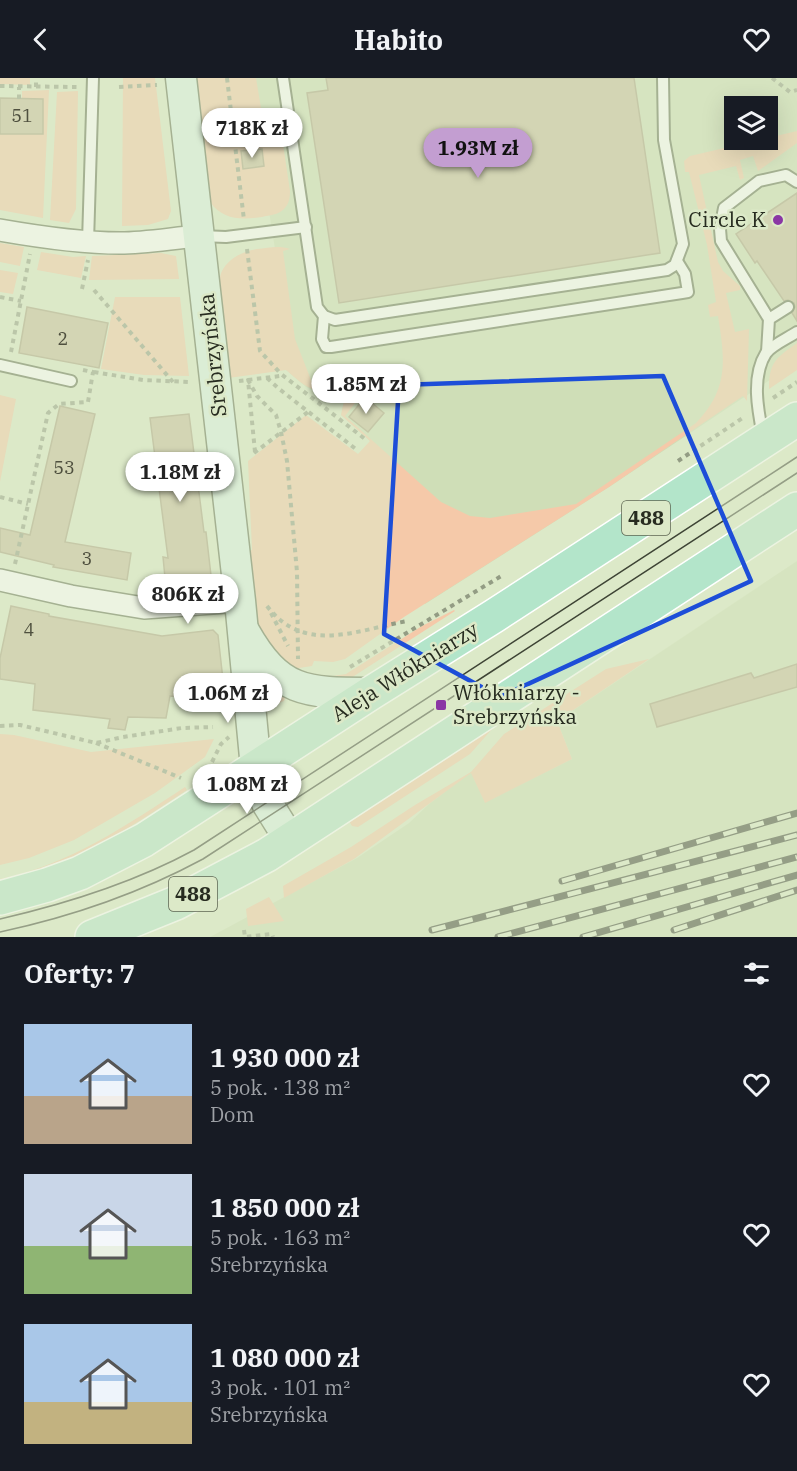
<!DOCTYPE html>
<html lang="pl">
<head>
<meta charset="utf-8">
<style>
	:root { --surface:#171b24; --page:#20242c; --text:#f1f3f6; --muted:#9ea1a6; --accent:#c39ed1 }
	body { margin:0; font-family:"IBM Plex Serif",serif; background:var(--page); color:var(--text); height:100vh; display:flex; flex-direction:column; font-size:22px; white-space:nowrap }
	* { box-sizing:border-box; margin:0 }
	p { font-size:20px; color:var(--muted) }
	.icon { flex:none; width:33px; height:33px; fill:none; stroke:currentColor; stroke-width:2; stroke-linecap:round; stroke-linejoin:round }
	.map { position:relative; height:859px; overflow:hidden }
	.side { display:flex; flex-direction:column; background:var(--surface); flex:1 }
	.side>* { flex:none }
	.controls { position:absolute; left:724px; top:18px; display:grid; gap:12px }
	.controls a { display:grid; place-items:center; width:54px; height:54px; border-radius:0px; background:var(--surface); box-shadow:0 6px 24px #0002; font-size:30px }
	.price { position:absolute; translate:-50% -51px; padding:0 14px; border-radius:21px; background:#fff; color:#222; font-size:20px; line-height:39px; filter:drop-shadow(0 2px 3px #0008) }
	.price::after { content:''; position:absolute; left:50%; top:36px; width:18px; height:14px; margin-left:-9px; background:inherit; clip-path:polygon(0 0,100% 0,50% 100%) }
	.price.current { background:var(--accent); color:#111 }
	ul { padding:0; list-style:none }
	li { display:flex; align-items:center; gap:18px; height:150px; padding:0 24px }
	li span { display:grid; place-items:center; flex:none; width:168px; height:120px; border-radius:0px; color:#555 }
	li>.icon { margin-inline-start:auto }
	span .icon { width:72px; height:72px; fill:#fffc; stroke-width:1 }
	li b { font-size:26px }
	h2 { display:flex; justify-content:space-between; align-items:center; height:72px; padding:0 24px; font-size:26px }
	header { display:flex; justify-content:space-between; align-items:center; height:78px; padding:0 24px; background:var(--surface); font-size:27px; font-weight:800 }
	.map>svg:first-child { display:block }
</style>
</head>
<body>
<header><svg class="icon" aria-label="back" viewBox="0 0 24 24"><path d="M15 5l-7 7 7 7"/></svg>Habito<svg class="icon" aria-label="heart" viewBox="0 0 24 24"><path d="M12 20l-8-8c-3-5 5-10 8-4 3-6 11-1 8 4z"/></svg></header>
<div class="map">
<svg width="797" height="859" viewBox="0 0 797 859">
	<rect width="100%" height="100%" fill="#dce9c8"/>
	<g fill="#cfdeb7" fill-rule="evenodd">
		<path d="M248 0H797V284L609 409 425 526 370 363 341 337 344 323 330 312 317 314 306 309 286 292 278 190 263 96 268 93ZM735 28H768V62H735Z"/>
		<path d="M797 483V859H210L357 780 409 745 429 726 471 694 485 724 572 681 557 643Z"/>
	</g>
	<g fill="#f5c9a9" fill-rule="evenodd">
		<path d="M0 0H30V7L0 6Z"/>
		<path d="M123 0H155L171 133 168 141 148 147 122 148Z"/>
		<path d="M194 0H256L264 48 280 46 290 113C290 120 289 126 284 131 278 137 270 137 262 139 241 142 223 142 210 124ZM261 71 264 88 243 91 241 74Z"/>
		<path d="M49 12 43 140 0 132V56H43V21H22V13Z"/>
		<path d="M78 13 76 131 69 145 50 142 57 14Z"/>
		<path d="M797 53V65L758 93 753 78 740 82 744 100 740 102 736 88 699 97 718 184 723 193 740 208V212L726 215 735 254 749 251 747 323 743 318 609 409 404 539 345 581 333 584 314 583 312 588 299 590 293 594 262 558 256 543 247 473 252 472 248 383 306 337 358 376 370 363 341 337 344 323 330 312C309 315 302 305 286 292L228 300C226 278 213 209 222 193 229 180 243 173 257 171 268 170 279 167 290 171L283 173 295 261 313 307 325 297 355 325 345 338 441 424 470 438 490 440 576 426 696 345C729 311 725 282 718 238L710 239 708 227 716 224 707 167 689 94H685L684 83 690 78Z"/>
		<path d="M0 165 24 169 20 188 0 184Z"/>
		<path d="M41 174 73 179 86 178 81 200 37 192Z"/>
		<path d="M161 175 176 178 179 201 89 202 92 178Z"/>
		<path d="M0 192 18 195 13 216 0 214Z"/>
		<path d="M115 219H180L189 298 144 297 101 291Z"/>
		<path d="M797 265V292L769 311C769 284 776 280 797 265Z"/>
		<path d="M0 317 16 321 0 404Z"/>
		<path d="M454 532 455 533 354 598 346 602 327 599 346 596 422 548Z"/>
		<path d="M649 581 557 643 572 681 485 725 471 695 354 781 284 820 283 808 351 769 415 727 471 694 504 656 606 591Z"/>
		<path d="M262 596 287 614 284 623 264 630Z"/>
		<path d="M493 650 470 676 358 749 352 748 349 743Z"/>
		<path d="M0 656 14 657 91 674 214 661 205 679 155 715 74 762 29 780 0 787Z"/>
		<path d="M185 709 187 712C147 738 109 764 66 783 45 792 22 798 0 805V801C69 787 127 747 185 709Z"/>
		<path d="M269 819 284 843 248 848 246 831Z"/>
	</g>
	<g fill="#c7bc9b" stroke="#aba181" stroke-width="1.5">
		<path d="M326 0H634L660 175 339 225 307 15 328 12Z"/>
		<path d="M0 20 43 21V56H0Z"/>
		<path d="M262 71 264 88 243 91 241 73Z"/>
		<path d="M797 115V243L792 235 795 229 794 225 788 222 784 223 757 183 755 185 736 156Z"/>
		<path d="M27 229 108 245 99 290 19 275Z"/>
		<path d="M365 319 384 335 368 354 349 339Z"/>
		<path d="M60 328 95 336 65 464 131 475 127 502 53 489 54 487 0 474V450L30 457Z"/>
		<path d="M189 336 204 454H206L212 506 166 510 163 479 168 480 150 340Z"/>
		<path d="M11 528 49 536V538L162 558 213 552 218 557 225 620 170 618 166 640 128 639 125 652 108 650 110 641 33 632 35 606 0 601V580Z"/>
		<path d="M797 586V609L657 649 650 626 751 595 754 600Z"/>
	</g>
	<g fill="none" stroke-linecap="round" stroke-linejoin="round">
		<defs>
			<g id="lane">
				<path d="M283 0 317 229 324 238 335 242 667 192 675 187 683 166 664 62 663 0"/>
				<path d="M200 158 226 159 306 149"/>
				<path d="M88 164 93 0"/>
				<path d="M324 238 322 261 326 269H331L682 215 688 214 685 196 677 183"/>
				<path d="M769 241 721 163 720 151 724 130 759 103 786 97 797 104"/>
				<path d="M767 274 769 241 788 229"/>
				<path d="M0 287 71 303"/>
				<path d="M763 358C758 333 751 299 766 275 772 267 788 260 797 254"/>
			</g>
			<g id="street">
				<path d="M0 152C40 159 80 165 120 165 146 165 173 160 199 158"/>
				<path d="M0 502 71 518 144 530 240 523"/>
			</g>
			<g id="secondary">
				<path d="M181 0 240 523 256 690 267 725 290 762"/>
				<path d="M244 553C279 615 305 615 371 615"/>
			</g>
			<g id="primary">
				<path d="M0 820 47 807 80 795 144 762 371 615 494 538 797 341"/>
				<path d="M92 859 176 825 267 777 797 431"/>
			</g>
		</defs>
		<use href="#lane" stroke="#626e51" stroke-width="14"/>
		<use href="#street" stroke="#626e51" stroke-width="24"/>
		<use href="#secondary" stroke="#626e51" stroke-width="33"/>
		<use href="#primary" stroke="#fff" stroke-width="36"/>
		<g stroke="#939c84" stroke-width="4" stroke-dasharray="4.5 4.5" stroke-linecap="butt">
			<path d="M227 0 244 142"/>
			<path d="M772 0 790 14 797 12"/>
			<path d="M0 8 77 9"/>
			<path d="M36 9V0"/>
			<path d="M119 9 157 7"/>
			<path d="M19 21V9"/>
			<path d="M247 171 260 273 281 296"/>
			<path d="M82 211 88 182"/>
			<path d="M94 212 173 304"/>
			<path d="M0 219 21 223"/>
			<path d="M11 274 30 176"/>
			<path d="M94 294 143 302 190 304"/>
			<path d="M267 300 278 310 357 372"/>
			<path d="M239 303 280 298 281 296 365 361"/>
			<path d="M773 320 797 304"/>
			<path d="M255 374 248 302 257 318 276 337 281 354 287 383 297 494 298 581"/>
			<path d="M254 375 308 334"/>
			<path d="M678 383 744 339"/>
			<path d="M0 419 28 426"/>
			<path d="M15 486 48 335 59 326 88 324 93 294 83 292"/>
			<path d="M267 528C305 578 359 551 408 543"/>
			<path d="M271 535 288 568"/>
			<path d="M350 589 503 497"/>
			<path d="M0 648 20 647 96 665 123 659 182 650 213 649"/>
			<path d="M96 665 181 700"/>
			<path d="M212 684 221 666 229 659"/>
			<path d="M244 852 245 859 272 856 273 859"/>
		</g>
		<use href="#lane" stroke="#fff" stroke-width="10"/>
		<use href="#street" stroke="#fff" stroke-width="21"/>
		<use href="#secondary" stroke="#d9f2e5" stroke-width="30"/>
		<use href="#primary" stroke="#b3e5ca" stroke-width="33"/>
		<g stroke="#3e4435" stroke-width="1.5">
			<path d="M0 841C65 826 135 804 194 772L797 379"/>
			<path d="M0 854C70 839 140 815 203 781L797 395"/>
		</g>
		<defs>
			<g id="rail">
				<path d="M562 803 797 735"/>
				<path d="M432 852 797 757"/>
				<path d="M674 852 797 812"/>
				<path d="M498 859 797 779"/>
				<path d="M583 859 797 797"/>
			</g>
		</defs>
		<use href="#rail" stroke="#3e4435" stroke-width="7"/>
		<use href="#rail" stroke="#dce9c8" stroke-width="4.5" stroke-dasharray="14" stroke-linecap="butt"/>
	</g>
	<path d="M0 0H797V859H0ZM663 298 751 503 500 619 384 556 399 307Z" fill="#dce9c8" fill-opacity=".55" fill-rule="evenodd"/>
	<path fill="none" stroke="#1d4ed8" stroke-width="4.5" stroke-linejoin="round" d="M663 298 751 503 500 619 384 556 399 307Z"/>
	<g fill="#8a36a4" stroke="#dce9c8" stroke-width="2">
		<circle cx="778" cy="142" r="6"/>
		<rect x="435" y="621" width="12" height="12" rx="3"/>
	</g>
	<g text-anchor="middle" stroke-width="5" stroke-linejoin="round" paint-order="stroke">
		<g font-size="18" fill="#4f503f">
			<text x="22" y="44">51</text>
			<text x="63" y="267">2</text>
			<text x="64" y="396">53</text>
			<text x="87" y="487">3</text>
			<text x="29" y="558">4</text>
		</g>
		<g fill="#dce9c8" stroke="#5d6552" stroke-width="1.5">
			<rect x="622" y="423" width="48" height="34" rx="4.5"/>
			<rect x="169" y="799" width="48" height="34" rx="4.5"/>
		</g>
		<g font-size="20" font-weight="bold" fill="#272c20">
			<text x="646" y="447">488</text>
			<text x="193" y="823">488</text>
		</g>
		<g font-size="21" fill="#272c20" stroke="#dce9c8" text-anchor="end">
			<text x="766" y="149">Circle K</text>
			<text x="453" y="622" text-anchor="start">Włókniarzy -<tspan x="453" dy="24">Srebrzyńska</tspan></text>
		</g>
		<g font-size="21" fill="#272c20" stroke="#dce9c8">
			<text transform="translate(213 277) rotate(-96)" y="7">Srebrzyńska</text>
			<text transform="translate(405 594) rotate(-32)" y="7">Aleja Włókniarzy</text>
		</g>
	</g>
</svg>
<div class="controls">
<a><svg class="icon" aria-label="layers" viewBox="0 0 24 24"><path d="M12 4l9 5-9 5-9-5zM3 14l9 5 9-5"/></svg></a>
</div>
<b class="price" style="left:252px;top:81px">718K zł</b>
<b class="price current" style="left:478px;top:101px">1.93M zł</b>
<b class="price" style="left:366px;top:337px">1.85M zł</b>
<b class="price" style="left:180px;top:425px">1.18M zł</b>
<b class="price" style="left:188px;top:547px">806K zł</b>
<b class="price" style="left:228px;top:646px">1.06M zł</b>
<b class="price" style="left:247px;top:737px">1.08M zł</b>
</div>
<section class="side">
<h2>Oferty: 7<svg class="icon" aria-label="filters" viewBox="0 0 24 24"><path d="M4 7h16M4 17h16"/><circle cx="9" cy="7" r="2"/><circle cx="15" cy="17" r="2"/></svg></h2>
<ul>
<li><span style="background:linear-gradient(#a9c7e8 60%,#b9a48a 0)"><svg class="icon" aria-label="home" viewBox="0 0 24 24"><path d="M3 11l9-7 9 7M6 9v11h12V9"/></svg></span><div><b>1 930 000 zł</b><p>5 pok. · 138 m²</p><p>Dom</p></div><svg class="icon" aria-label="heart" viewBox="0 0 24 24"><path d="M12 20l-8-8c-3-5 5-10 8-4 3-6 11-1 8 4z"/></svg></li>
<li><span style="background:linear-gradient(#c9d6e8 60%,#8fb573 0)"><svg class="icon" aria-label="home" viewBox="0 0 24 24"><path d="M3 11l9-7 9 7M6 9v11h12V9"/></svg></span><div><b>1 850 000 zł</b><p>5 pok. · 163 m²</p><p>Srebrzyńska</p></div><svg class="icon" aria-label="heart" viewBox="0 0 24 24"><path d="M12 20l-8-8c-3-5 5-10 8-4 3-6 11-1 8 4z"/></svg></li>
<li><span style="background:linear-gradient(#a9c7e8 65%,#c2b280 0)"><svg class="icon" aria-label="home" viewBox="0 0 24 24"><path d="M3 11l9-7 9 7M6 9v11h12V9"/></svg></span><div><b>1 080 000 zł</b><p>3 pok. · 101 m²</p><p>Srebrzyńska</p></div><svg class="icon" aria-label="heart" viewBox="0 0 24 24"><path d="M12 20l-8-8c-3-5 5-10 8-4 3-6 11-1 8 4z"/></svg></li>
</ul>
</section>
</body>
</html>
